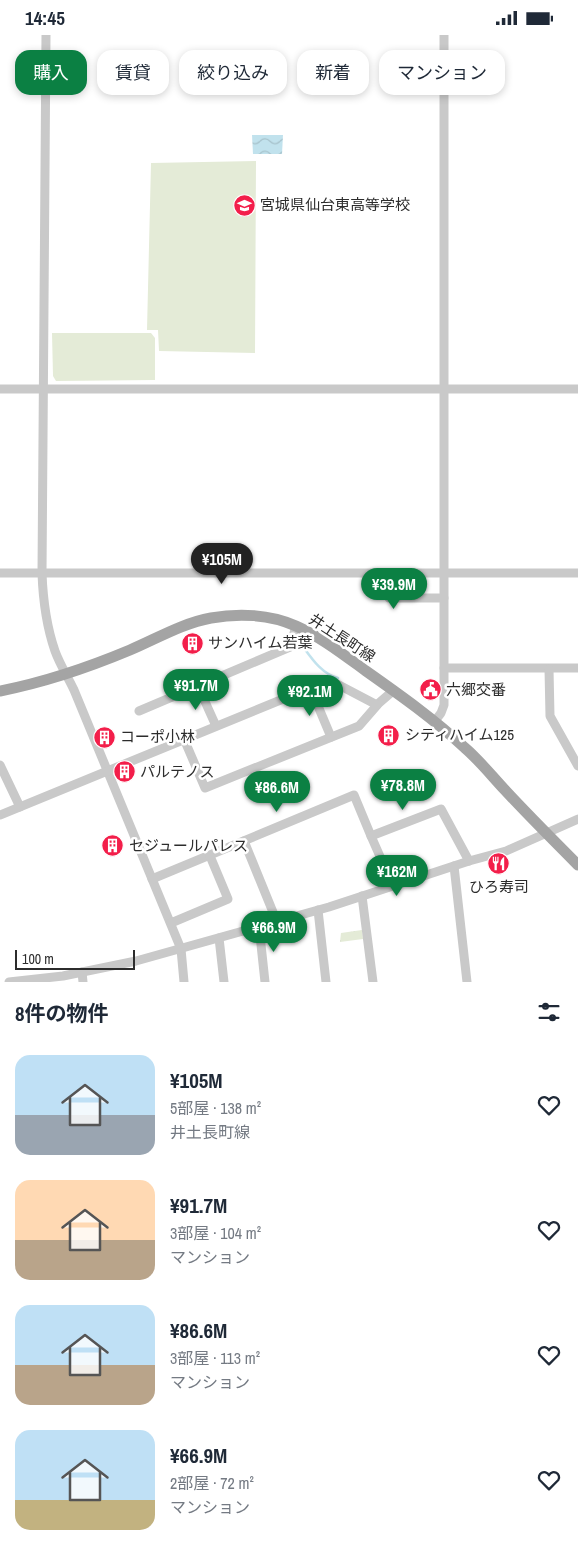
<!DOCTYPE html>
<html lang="ja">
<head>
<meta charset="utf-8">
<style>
	:root { --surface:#fff; --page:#f2f2f3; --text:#1f2937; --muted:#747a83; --accent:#0b8043 }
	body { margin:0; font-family:"Archivo Narrow","Noto Sans JP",sans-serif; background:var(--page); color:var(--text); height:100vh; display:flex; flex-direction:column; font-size:19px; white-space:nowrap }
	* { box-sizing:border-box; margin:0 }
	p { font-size:16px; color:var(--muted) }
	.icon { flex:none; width:28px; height:28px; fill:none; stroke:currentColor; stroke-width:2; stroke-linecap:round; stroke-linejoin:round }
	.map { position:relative; height:947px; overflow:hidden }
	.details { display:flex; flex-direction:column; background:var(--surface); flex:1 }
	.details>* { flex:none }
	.hud { position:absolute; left:15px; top:15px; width:549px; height:45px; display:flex; gap:10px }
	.scale { position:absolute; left:15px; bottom:12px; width:120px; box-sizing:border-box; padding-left:5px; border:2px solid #2c2c2c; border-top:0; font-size:14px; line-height:18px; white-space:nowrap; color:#2c2c2c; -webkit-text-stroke:4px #fff; paint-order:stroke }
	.price { position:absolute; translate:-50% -42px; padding:0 11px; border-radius:18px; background:var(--accent); color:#fff; font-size:16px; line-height:32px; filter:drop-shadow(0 1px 2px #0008) }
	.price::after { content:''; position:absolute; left:50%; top:30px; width:15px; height:11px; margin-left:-8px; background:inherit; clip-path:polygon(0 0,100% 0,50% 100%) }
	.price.active { background:#222; color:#fff }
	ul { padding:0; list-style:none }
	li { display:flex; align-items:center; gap:15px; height:125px; padding:0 15px }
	li span { display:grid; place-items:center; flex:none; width:140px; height:100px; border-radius:15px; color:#555 }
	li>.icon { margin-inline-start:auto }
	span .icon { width:60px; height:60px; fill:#fffc; stroke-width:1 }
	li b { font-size:21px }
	h2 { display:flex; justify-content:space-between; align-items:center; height:60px; padding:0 15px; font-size:21px }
	.tag { padding:0 18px; border-radius:15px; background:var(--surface); box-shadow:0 2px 8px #0003; font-size:18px; line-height:45px }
	.tag.active { background:var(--accent); color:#fff }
	.status { display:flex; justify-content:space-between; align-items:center; height:35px; padding:0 25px; background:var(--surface); direction:ltr }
	.status svg { height:14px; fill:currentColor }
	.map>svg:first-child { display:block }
</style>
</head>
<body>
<div class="status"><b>14:45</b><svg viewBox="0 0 49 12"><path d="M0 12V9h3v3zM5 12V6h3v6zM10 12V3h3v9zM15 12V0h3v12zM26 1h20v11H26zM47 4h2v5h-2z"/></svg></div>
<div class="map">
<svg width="578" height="947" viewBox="0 0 578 947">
	<defs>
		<pattern id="park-tufts" width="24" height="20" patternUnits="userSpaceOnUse" patternTransform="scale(1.25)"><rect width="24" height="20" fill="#e4ebd7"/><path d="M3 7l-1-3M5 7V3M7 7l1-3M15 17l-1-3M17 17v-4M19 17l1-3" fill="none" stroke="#c4cab9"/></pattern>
		<pattern id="water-waves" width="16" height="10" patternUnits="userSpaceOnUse" patternTransform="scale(1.25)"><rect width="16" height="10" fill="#c1e2ed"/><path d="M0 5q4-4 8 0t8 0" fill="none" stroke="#a6c2cb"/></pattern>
	</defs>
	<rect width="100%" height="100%" fill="#fff"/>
	<path fill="url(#park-tufts)" d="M362 895 363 904 340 907 341 898Z"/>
	<g fill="#e4ebd7">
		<path d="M256 126 255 318 159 316 158 295H147L151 128Z"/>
		<path d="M52 298H151L155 303V345L56 346 53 341Z"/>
	</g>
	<path fill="url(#water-waves)" d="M252 100H283L282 119H253Z"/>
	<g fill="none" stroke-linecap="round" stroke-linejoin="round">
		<path stroke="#c1e2ed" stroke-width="2.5" d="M298 605C309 619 320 639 338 643"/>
		<g stroke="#c9c9c9" stroke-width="9">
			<path d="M46 0 42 538C43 566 46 590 55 616 60 630 68 642 74 655L181 914 184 947"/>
			<path d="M0 354H578"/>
			<path d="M0 538H578"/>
			<path d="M389 538V563H444"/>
			<path d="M444 633H578"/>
			<path d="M549 634 550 681 578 731"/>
			<path d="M198 651 216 691"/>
			<path d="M310 652 331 702"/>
			<path d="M139 676 290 612 296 591"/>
			<path d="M435 686 441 678 444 670V0"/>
			<path d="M184 704 205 753 359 691 379 668 394 655"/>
			<path d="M0 730 20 772"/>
			<path d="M0 780 327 646 337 649 377 670"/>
			<path d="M244 806 277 887"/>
			<path d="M454 831 467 947"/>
			<path d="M152 844 354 760 371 801"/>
			<path d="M393 851 371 801 441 774 469 826"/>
			<path d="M362 861 373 947"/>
			<path d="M318 875 326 947"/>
			<path d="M171 888 228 864 210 821"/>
			<path d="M259 891 265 947"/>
			<path d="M219 903 224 947"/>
			<path d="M82 937 83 947"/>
			<path d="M9 947 63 941 136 926 329 872 469 826 506 816 578 784"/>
		</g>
		<path stroke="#a4a4a4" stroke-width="11" d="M0 656C46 647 87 633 130 615 156 604 183 588 211 583 238 578 270 579 296 591 321 602 344 620 366 636 400 660 434 684 465 713 479 725 491 740 504 754 528 780 553 805 578 830"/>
	</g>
	<defs>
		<symbol id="school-disc" viewBox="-11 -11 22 22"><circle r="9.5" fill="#f31e4a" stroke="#fff"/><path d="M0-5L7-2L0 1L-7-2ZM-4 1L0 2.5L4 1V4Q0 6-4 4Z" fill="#fff"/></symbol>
		<symbol id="building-disc" viewBox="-11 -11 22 22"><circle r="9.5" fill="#f31e4a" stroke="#fff"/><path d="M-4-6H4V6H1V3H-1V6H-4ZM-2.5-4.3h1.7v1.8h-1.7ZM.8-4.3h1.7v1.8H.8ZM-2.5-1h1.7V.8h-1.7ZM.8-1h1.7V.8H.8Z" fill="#fff"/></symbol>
		<symbol id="civic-disc" viewBox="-11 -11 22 22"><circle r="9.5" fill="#f31e4a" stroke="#fff"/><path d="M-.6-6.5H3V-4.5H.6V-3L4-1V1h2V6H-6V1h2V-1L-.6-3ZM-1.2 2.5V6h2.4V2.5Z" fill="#fff"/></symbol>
		<symbol id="restaurant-disc" viewBox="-11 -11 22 22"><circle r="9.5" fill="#f31e4a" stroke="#fff"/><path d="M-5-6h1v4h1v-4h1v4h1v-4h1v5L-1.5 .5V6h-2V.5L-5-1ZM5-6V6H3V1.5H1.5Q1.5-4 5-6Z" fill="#fff"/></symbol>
	</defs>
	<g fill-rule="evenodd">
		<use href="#school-disc" x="232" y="158" width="25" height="25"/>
		<use href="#building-disc" x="180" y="596" width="25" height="25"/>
		<use href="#civic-disc" x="418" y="642" width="25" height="25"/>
		<use href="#building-disc" x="376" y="688" width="25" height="25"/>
		<use href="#building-disc" x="92" y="690" width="25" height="25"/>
		<use href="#building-disc" x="112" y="724" width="25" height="25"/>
		<use href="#building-disc" x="100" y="798" width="25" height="25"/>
		<use href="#restaurant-disc" x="486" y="816" width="25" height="25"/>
	</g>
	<g text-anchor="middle" stroke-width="5" stroke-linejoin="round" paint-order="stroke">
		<g font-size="15" fill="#2c2c2c" stroke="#fff" text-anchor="start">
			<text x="260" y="175">宮城県仙台東高等学校</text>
			<text x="208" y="613">サンハイム若葉</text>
			<text x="446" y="660">六郷交番</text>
			<text x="405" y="705">シティハイム125</text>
			<text x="120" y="707">コーポ小林</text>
			<text x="140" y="742">パルテノス</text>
			<text x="129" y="816">セジュールパレス</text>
			<text x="499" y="857" text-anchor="middle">ひろ寿司</text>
		</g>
		<g font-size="15" fill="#2c2c2c" stroke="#fff">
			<text transform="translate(342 603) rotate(33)" y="5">井土長町線</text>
		</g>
	</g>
</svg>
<div class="scale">100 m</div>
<b class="price active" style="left:222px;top:550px">¥105M</b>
<b class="price" style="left:394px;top:575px">¥39.9M</b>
<b class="price" style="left:196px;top:676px">¥91.7M</b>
<b class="price" style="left:310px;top:682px">¥92.1M</b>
<b class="price" style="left:403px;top:776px">¥78.8M</b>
<b class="price" style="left:277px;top:778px">¥86.6M</b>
<b class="price" style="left:397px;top:862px">¥162M</b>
<b class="price" style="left:274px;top:918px">¥66.9M</b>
<div class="hud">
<a class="tag active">購入</a>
<a class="tag">賃貸</a>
<a class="tag">絞り込み</a>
<a class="tag">新着</a>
<a class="tag">マンション</a>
</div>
</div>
<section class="details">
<h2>8件の物件<svg class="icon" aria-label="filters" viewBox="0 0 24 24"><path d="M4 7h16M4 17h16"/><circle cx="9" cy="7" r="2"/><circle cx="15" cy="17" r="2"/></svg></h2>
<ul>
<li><span style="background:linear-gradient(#bfe0f5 60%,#9aa5b1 0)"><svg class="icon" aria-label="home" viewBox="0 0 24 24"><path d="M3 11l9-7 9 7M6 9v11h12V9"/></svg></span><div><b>¥105M</b><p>5部屋 · 138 m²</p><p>井土長町線</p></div><svg class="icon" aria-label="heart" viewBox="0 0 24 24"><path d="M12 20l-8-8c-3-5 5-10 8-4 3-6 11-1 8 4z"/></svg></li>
<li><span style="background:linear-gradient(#ffd9b3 60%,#b9a48a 0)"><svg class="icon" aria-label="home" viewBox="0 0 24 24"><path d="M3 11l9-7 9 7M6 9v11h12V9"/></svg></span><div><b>¥91.7M</b><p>3部屋 · 104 m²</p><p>マンション</p></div><svg class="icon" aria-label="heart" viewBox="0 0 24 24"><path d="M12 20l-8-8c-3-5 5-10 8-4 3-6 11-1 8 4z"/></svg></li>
<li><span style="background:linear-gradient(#bfe0f5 60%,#b9a48a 0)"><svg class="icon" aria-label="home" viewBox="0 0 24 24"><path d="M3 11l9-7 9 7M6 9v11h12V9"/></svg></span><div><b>¥86.6M</b><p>3部屋 · 113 m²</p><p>マンション</p></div><svg class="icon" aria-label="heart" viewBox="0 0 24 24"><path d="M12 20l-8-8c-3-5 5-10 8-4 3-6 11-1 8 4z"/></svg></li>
<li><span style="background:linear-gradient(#bfe0f5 70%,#c2b280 0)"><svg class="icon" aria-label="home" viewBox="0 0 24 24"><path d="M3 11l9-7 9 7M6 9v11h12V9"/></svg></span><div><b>¥66.9M</b><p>2部屋 · 72 m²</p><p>マンション</p></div><svg class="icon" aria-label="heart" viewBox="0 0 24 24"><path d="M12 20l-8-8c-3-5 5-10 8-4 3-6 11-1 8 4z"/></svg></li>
</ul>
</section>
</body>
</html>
